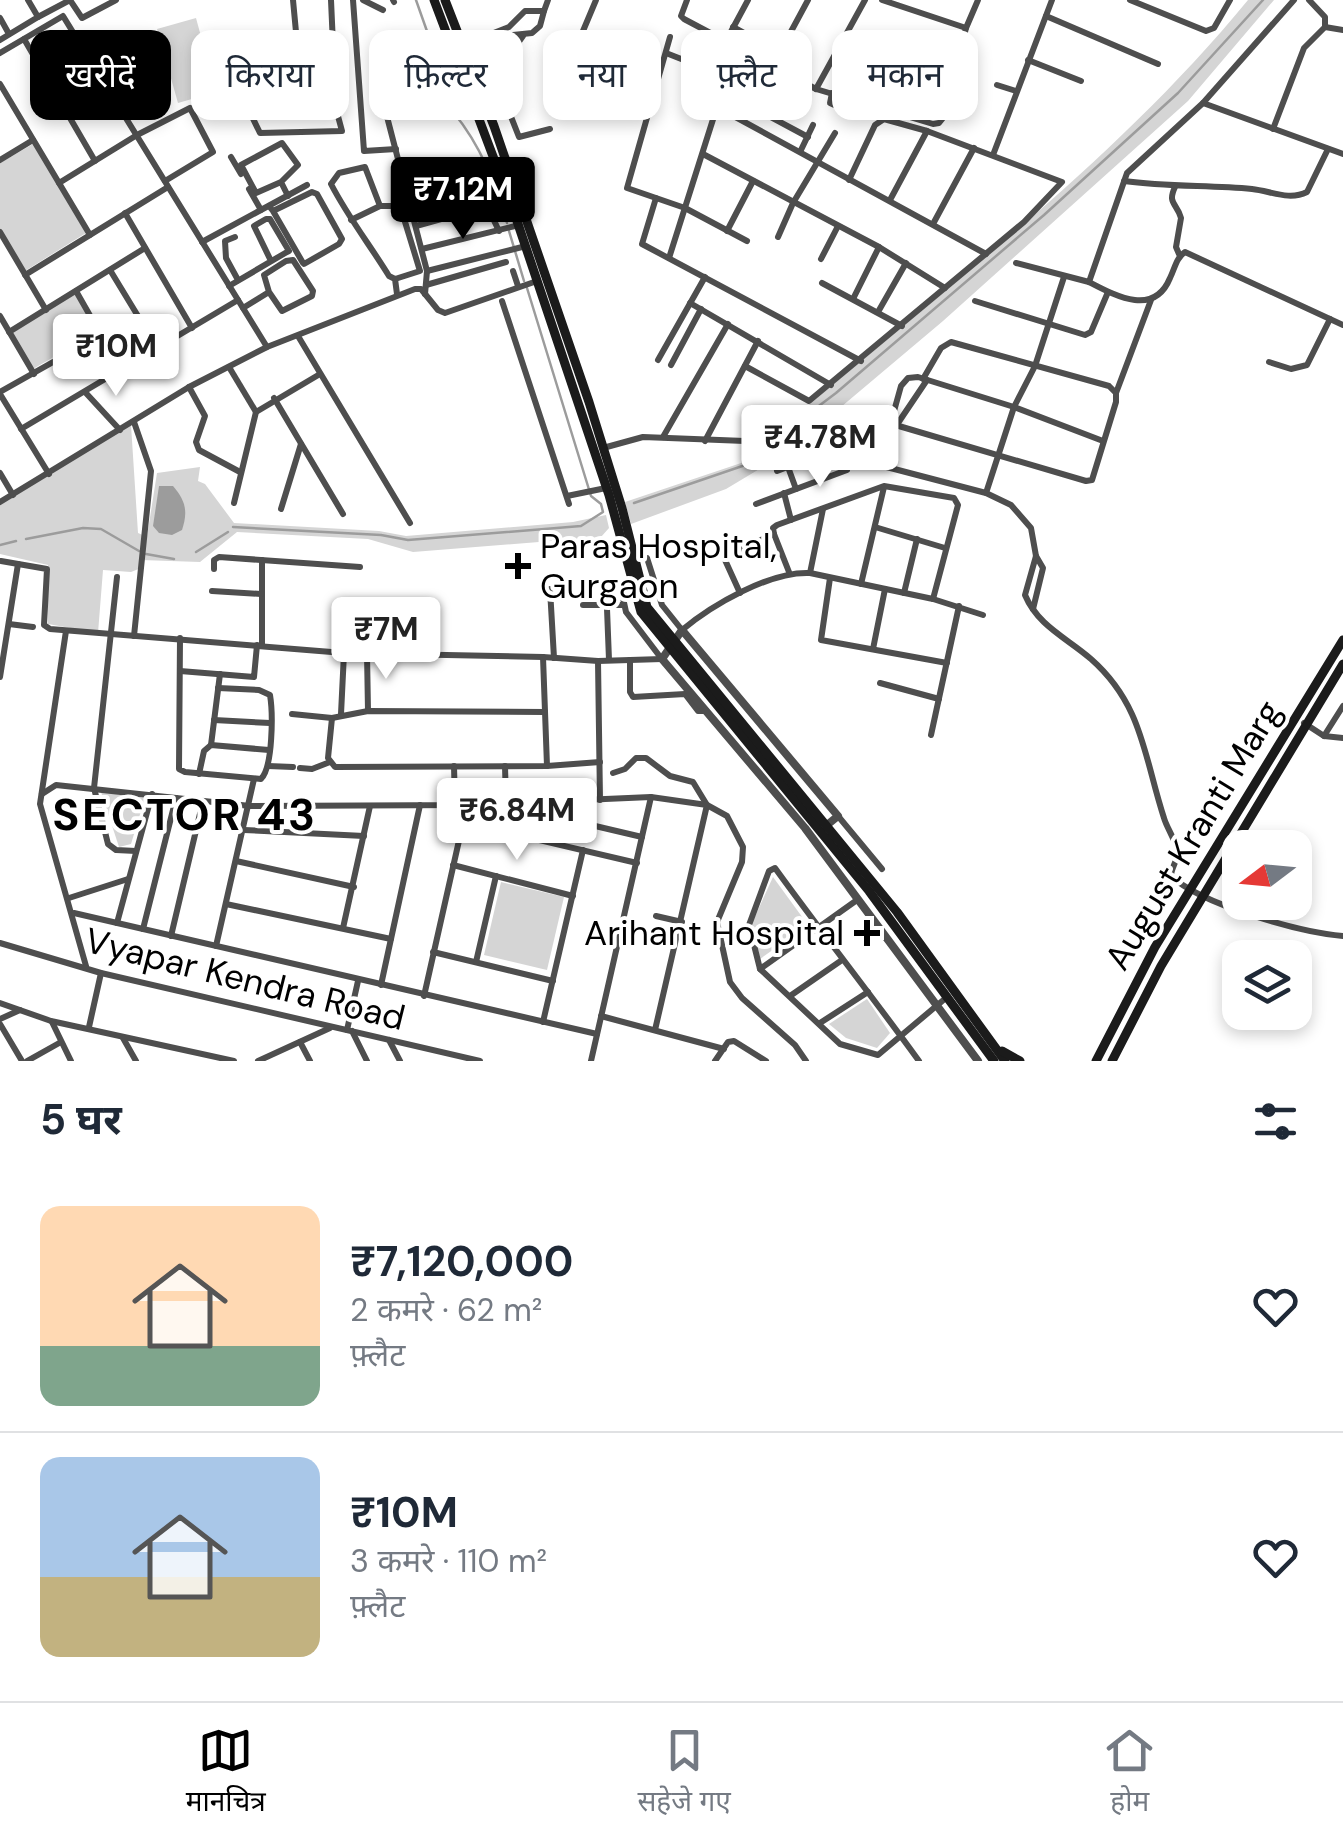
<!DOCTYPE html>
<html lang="hi">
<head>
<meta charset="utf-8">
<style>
	:root { --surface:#fff; --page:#f2f2f3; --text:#1f2937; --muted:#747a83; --line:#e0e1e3; --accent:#000 }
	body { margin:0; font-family:"DM Sans","Noto Sans Devanagari",sans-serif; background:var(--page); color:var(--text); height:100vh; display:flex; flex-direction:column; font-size:38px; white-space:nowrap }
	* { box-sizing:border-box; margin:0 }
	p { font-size:32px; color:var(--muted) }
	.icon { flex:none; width:55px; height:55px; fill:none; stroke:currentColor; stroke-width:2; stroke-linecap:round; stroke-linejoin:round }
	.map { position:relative; height:1061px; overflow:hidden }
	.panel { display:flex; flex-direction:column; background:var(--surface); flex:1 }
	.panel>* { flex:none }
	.hud { position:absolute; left:30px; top:30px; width:1285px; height:90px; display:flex; gap:20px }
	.needle { width:65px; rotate:254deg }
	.tools { position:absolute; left:1222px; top:830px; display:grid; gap:20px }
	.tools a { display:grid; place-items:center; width:90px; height:90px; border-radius:20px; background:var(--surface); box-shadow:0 5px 15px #0003; font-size:50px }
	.price { position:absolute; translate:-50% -85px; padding:0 22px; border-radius:10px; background:#fff; color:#222; font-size:32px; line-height:65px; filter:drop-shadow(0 2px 5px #0008) }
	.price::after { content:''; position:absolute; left:50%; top:60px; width:30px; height:22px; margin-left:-15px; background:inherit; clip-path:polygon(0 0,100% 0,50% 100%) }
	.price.selected { background:var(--accent); color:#fff }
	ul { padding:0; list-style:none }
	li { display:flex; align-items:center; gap:30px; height:250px; padding:0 40px }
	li+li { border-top:2px solid var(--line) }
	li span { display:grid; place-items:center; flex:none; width:280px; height:200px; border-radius:20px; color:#555 }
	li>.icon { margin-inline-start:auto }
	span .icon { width:120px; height:120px; fill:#fffc; stroke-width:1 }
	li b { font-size:42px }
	h2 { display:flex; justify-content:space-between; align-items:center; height:120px; padding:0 40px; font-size:42px }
	.pill { padding:0 35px; border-radius:20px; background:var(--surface); box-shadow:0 5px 15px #0003; font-size:35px; line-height:90px }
	.pill.selected { background:var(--accent); color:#fff }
	.menu { display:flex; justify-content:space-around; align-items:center; height:140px; border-top:2px solid var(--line); background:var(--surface); font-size:28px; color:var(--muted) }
	.menu a { display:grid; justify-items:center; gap:5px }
	.menu .selected { color:var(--accent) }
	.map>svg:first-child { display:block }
</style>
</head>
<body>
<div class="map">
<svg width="1343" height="1061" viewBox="0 0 1343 1061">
	<rect width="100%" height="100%" fill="#fff"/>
	<g fill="#d5d5d5">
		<path d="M1248 0H1274L1188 101 943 321 803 439 774 435C936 294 1111 167 1248 0Z"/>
		<path d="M196 18 216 92 178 103 157 29Z"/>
		<path d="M33 144 86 233 25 271 0 228V163Z"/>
		<path d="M75 294 97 332 33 369 12 333Z"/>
		<path d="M131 425 138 533 145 536V549L157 473 200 467 198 481 205 484 234 523 379 531 406 536 573 522 606 515 609 528 601 537 413 552 368 539 237 532 200 562 141 560V568L131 572 103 570 98 633 48 624V565L0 554V501Z"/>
		<path d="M780 445 796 447 726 489 631 524 625 502 762 456Z"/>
		<path d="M101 792 145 798 131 844 119 847Z"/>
		<path d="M773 877 808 925 760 959 752 923Z"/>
		<path d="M501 882 564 897 547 970 484 955Z"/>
		<path d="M867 999 890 1033 877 1048 846 1038 829 1024Z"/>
	</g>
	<path fill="#9c9c9c" d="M159 486H173C186 501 188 512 182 530L172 535 159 533 153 526Z"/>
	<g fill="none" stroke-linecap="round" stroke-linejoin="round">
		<g stroke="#9c9c9c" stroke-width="2.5">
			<path d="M416 0 434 51 449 76V98"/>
			<path d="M454 113C481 146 495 183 507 223"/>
			<path d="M509 231 524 281"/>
			<path d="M779 436 836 393 1044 215 1178 93 1263 0"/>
			<path d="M634 503 766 458"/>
			<path d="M233 527 381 535 408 540 581 526 603 512 601 504 591 496 527 288"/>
			<path d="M26 539 83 528 101 529 139 551"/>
			<path d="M0 545 16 541"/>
			<path d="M196 552 228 532"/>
			<path d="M146 554 174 559"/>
		</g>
		<g stroke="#4e4e4e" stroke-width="6">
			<path d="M70 0 82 18 116 0"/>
			<path d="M293 0 299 64"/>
			<path d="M353 0 364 151 396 149"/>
			<path d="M363 0 383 10"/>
			<path d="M393 0 394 2"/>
			<path d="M687 0 681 16 684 19 816 89 933 124 939 123 943 118 966 28 978 0"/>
			<path d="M882 0 966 28"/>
			<path d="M1130 0 1206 31 1214 28 1230 0"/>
			<path d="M1046 16 1158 64"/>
			<path d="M38 17 70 0"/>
			<path d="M0 18 9 34"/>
			<path d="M733 27 779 52"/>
			<path d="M1325 27 1343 30"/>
			<path d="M523 36C513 53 499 50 490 63L519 137 550 129"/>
			<path d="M670 37 627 188 685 208 747 241"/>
			<path d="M24 39 95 161"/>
			<path d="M844 39 953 76"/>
			<path d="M0 40 38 17 28 0"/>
			<path d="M726 41 748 0"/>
			<path d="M463 45 509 27 525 11H544L548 0"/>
			<path d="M575 50 596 0"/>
			<path d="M0 53 63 16 267 347"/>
			<path d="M666 53 722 75V91L669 258"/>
			<path d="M467 56 513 35 532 33 540 26 544 11"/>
			<path d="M1028 60 1081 81"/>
			<path d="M773 65 808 0"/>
			<path d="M384 81 385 109 427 271 425 294"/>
			<path d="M0 84 90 235"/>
			<path d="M997 85 1016 91"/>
			<circle cx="241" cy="92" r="7"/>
			<path d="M247 89 299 64 334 67 331 0"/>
			<path d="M816 89 865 0"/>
			<path d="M722 91 808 137"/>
			<path d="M832 93 830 103 852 113 859 102"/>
			<path d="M243 98 260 133 342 131 325 68"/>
			<path d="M1203 103 1343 154"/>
			<path d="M717 107 986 254"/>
			<path d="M1273 129 1304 48 1325 27V17L1309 0"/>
			<path d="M801 150 813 125"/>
			<path d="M703 154 879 247 945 288"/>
			<path d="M993 155 1052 0"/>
			<path d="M231 157 241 174"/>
			<path d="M0 160 33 140"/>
			<path d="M1124 181C1167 187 1209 185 1252 189 1271 191 1289 201 1307 192L1328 149"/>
			<path d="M281 182 298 165 282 143 241 165 256 193 281 182 288 196"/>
			<path d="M59 183 137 135 190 108 213 152 165 181"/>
			<path d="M1175 187C1167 204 1177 203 1181 218L1176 247 1179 254"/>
			<path d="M249 189 261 210"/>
			<path d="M449 194 477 187 484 208"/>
			<path d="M656 198 642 244 861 361"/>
			<path d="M890 200 927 131"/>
			<path d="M269 206 273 211 303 263 304 264 339 244 342 239 317 194 312 192 273 211"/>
			<path d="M489 210 499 231"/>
			<path d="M125 213 192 328"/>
			<path d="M351 220 380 206"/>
			<path d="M933 224 974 148"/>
			<path d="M416 226 477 209 494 211 512 206"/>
			<path d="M727 231 753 181"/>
			<path d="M0 232 46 310"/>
			<path d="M235 237 225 241 226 258 238 280"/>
			<path d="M778 237 793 203 835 133"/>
			<path d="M202 242 307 185"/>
			<path d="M422 249 519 225"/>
			<path d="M821 259 838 226"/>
			<path d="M1016 263 1089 282 1127 173 1203 103 1294 0"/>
			<path d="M110 270 158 349"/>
			<path d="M427 271 526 246"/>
			<path d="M513 271 518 286"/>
			<path d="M25 275 168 187"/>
			<path d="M395 279 420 271 402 212 399 206H380L365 167 339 173 331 184C348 217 370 245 389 276L395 279 397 294"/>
			<path d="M1089 282C1116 296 1154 317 1170 278 1175 268 1176 258 1185 252L1343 325"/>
			<path d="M822 283 902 326"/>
			<path d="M426 285 506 262"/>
			<path d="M229 286 287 252 289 251 270 219H266L254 226 271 261"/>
			<path d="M76 291 121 370"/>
			<path d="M853 299 879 247"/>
			<path d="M502 301 569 504"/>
			<path d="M975 301 1085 335 1091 332 1108 292"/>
			<path d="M690 303 831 385"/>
			<path d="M243 308 269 292 264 275 286 261 293 260 313 291 312 296 282 311 269 292"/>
			<path d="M878 312 906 263"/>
			<path d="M0 316 34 374"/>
			<path d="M9 332 145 248"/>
			<path d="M298 336 410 523"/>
			<path d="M658 360 705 277"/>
			<path d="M1269 362 1291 369 1307 365 1330 319"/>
			<path d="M671 365 701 309"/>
			<path d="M745 366 809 401 1024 222 1062 182 927 131 884 119 875 125 849 180"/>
			<path d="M229 367 256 412"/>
			<path d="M189 387 205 416 196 442 199 450 240 472"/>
			<path d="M0 392 101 335"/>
			<path d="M85 392 120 430"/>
			<path d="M1116 393 1151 300"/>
			<path d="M0 394 49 474"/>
			<path d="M274 398 343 514"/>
			<path d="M134 422 151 471 134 636"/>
			<path d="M892 424 1086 481 1092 480 1116 402V393L1109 386 951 342 941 348 923 379"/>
			<path d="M896 426 927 380"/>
			<path d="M21 429 238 300"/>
			<path d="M663 437 728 324"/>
			<path d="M705 441 758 341"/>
			<path d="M603 448 643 437 826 444 879 465 986 493 1011 505 1031 528 1036 556 1025 595C1038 626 1067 638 1091 659 1143 705 1144 757 1164 818 1167 829 1178 843 1177 854 1177 862 1171 868 1171 876 1202 905 1300 932 1343 936"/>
			<path d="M879 465 901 386 908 378 918 377 1014 407 1103 441"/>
			<path d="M788 467 796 489"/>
			<path d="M777 471 811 458"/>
			<path d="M0 473 13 495"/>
			<path d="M784 493 791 520"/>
			<path d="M986 493 1014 407 1035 366 1064 277"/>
			<path d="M567 496 606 488"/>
			<path d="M0 502 189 387 267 347 415 289H421L438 310 445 313 537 281"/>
			<path d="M234 503 256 412 320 374"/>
			<path d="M756 504 847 470"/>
			<path d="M281 509 301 444"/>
			<path d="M875 527 945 548"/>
			<path d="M647 558 662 605 682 630C712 605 770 571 810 573L933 599 983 615"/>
			<path d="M262 560V645"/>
			<path d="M1 561 47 569 44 625 50 629 344 653 543 657 598 661 662 659"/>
			<path d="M214 569V560L219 557 360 567"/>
			<path d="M789 572 774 534 773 528 777 525 884 486 954 498 958 505 933 599"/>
			<path d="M810 573 823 509"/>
			<path d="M117 577 94 788 108 844 116 850 136 851"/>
			<path d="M830 578 821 640 947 663"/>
			<path d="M606 583 609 660"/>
			<path d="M620 584 626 612 661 658"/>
			<path d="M861 584 884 487"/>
			<path d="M550 589 554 658"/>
			<path d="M212 591 261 594"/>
			<path d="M740 593 725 560 728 555 774 534"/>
			<path d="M904 593 917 539"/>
			<path d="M583 605H624"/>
			<path d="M1033 609 1043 568 1036 556"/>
			<path d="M9 624 33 627"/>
			<path d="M66 631 40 804 86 966"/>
			<path d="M180 638 179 769 185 772 261 779C273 767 273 713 270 695L259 690 218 688"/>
			<path d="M873 649 885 589"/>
			<path d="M367 653 368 711"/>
			<path d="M543 657 547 766"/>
			<path d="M630 660V692L633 697 685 694 698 711H706"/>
			<path d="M598 661 600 800"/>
			<path d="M180 671 254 677 257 645"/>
			<path d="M0 677 18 564"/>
			<path d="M880 683 939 699"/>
			<path d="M292 714 332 718 328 758 335 767 547 766 600 762"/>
			<path d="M341 714 344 653"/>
			<path d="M332 718 368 711 545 712"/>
			<path d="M214 720 270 723"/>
			<path d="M1304 723 1324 736 1343 738"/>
			<path d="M931 735 959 606"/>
			<path d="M1324 736 1343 706"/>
			<path d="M211 745 220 674"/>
			<path d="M268 766 293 767"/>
			<path d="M454 766 455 805"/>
			<path d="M505 766 506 803"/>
			<path d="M300 768 312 769 330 762"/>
			<path d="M613 773 625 769 636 758H646L670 776 693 782 707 805 655 1030"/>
			<path d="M199 774 204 751 211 745 269 750"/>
			<path d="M42 794 56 785 250 806 467 805 651 797 707 805 727 816 743 847 742 862 717 922 730 982 742 998 795 1045 806 1061"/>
			<path d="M536 803 557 817 642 837"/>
			<path d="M838 816 882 869"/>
			<path d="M462 822 637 863"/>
			<path d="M244 830 364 836"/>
			<path d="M236 861 354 887"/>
			<path d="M453 865 573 896"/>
			<path d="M69 898 128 879"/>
			<path d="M226 904 391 939"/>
			<path d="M74 913 597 1034"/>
			<path d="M656 916 682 922"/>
			<path d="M117 923 152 794"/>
			<path d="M343 928 370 806"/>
			<path d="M143 929 176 798"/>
			<path d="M171 936 203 801"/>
			<path d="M0 943 101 973 480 1061"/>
			<path d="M216 946 254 779"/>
			<path d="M433 952 553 981"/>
			<path d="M476 962 496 876"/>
			<path d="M760 969 857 900"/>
			<path d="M381 985 420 805"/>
			<path d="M424 996 467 805"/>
			<path d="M790 996 842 960"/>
			<path d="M0 1003 51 1021 234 1061"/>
			<path d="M601 1016 724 1049"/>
			<path d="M0 1019 20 1010"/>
			<path d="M52 1022 71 1061"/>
			<path d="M543 1022 583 850"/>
			<path d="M820 1023 868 992"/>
			<path d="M0 1024 22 1061"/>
			<path d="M89 1027 101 973"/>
			<path d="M347 1030 358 981"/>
			<path d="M352 1031 367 1061"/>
			<path d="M123 1038 136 1061"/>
			<path d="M389 1040 400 1061"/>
			<path d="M300 1042 310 1061"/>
			<path d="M27 1061 61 1042"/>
			<path d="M258 1061 330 1028"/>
			<path d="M591 1061 651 797"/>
			<path d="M715 1061 728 1042 734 1041 766 1061"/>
			<path d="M919 1061C872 996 822 933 775 868L769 871 749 925 760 969 840 1044 878 1055 947 997"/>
		</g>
		<path stroke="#4e4e4e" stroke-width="8" d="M827 825 838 816 682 630 662 659 805 828 978 1061"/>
		<g stroke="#1b1b1b" stroke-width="9">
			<path d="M434 0 514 212 609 495 641 612 869 891 994 1061"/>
			<path d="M445 0 494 126 589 402 622 508 647 607 897 912 1005 1061"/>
			<path d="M1002 1051 1020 1061"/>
			<path d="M1096 1061 1155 947 1343 640"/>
			<path d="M1112 1061 1161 966 1343 664"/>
		</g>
	</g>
	<g fill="#000" stroke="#fff" stroke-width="4">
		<path d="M513 551h10v10h10v10h-10v10h-10v-10h-10v-10h10z"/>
		<path d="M862 918h10v10h10v10h-10v10h-10v-10h-10v-10h10z"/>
	</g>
	<g text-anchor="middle" stroke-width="8" stroke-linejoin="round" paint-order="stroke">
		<g font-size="35" fill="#000" stroke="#fff" text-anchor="start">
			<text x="540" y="558">Paras Hospital,<tspan x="540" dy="40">Gurgaon</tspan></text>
			<text x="844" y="945" text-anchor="end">Arihant Hospital</text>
		</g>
		<g font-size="35" fill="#000" stroke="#fff">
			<text transform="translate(1193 835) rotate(-59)" y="12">August Kranti Marg</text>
			<text transform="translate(245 979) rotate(14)" y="12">Vyapar Kendra Road</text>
		</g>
		<g font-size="45" font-weight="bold" letter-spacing="2.5" fill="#000" stroke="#fff">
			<text x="185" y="830">SECTOR 43</text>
		</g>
	</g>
</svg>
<div class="tools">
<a><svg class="needle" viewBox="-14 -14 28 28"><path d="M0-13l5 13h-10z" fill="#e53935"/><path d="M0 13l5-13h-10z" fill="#747a83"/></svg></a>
<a><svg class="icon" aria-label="layers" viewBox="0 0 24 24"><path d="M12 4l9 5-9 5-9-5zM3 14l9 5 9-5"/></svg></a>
</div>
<b class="price selected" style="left:463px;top:242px">₹7.12M</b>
<b class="price" style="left:116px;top:399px">₹10M</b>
<b class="price" style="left:820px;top:490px">₹4.78M</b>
<b class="price" style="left:386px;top:682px">₹7M</b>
<b class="price" style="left:517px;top:863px">₹6.84M</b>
<div class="hud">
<a class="pill selected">खरीदें</a>
<a class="pill">किराया</a>
<a class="pill">फ़िल्टर</a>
<a class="pill">नया</a>
<a class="pill">फ़्लैट</a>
<a class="pill">मकान</a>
</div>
</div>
<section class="panel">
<h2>5 घर<svg class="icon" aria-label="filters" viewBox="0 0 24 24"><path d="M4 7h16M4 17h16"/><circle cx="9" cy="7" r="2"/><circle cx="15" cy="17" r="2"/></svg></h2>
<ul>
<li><span style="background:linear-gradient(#ffd9b3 70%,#7fa58c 0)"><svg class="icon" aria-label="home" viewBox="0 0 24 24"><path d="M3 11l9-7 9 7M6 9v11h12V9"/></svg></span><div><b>₹7,120,000</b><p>2 कमरे · 62 m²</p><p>फ़्लैट</p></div><svg class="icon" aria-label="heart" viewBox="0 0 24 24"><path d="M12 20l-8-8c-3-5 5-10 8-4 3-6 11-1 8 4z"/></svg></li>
<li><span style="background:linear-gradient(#a9c7e8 60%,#c2b280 0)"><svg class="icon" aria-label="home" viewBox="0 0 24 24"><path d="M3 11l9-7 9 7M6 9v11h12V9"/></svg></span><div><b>₹10M</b><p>3 कमरे · 110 m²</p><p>फ़्लैट</p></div><svg class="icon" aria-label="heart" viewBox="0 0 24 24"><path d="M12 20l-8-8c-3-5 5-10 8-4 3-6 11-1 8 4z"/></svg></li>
</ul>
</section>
<nav class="menu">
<a class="selected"><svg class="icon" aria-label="map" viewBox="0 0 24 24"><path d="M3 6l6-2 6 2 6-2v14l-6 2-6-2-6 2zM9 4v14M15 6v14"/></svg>मानचित्र</a>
<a><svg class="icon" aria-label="saved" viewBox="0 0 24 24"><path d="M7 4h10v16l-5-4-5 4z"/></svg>सहेजे गए</a>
<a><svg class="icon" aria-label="home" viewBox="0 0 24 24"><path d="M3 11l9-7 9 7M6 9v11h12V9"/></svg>होम</a>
</nav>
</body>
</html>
